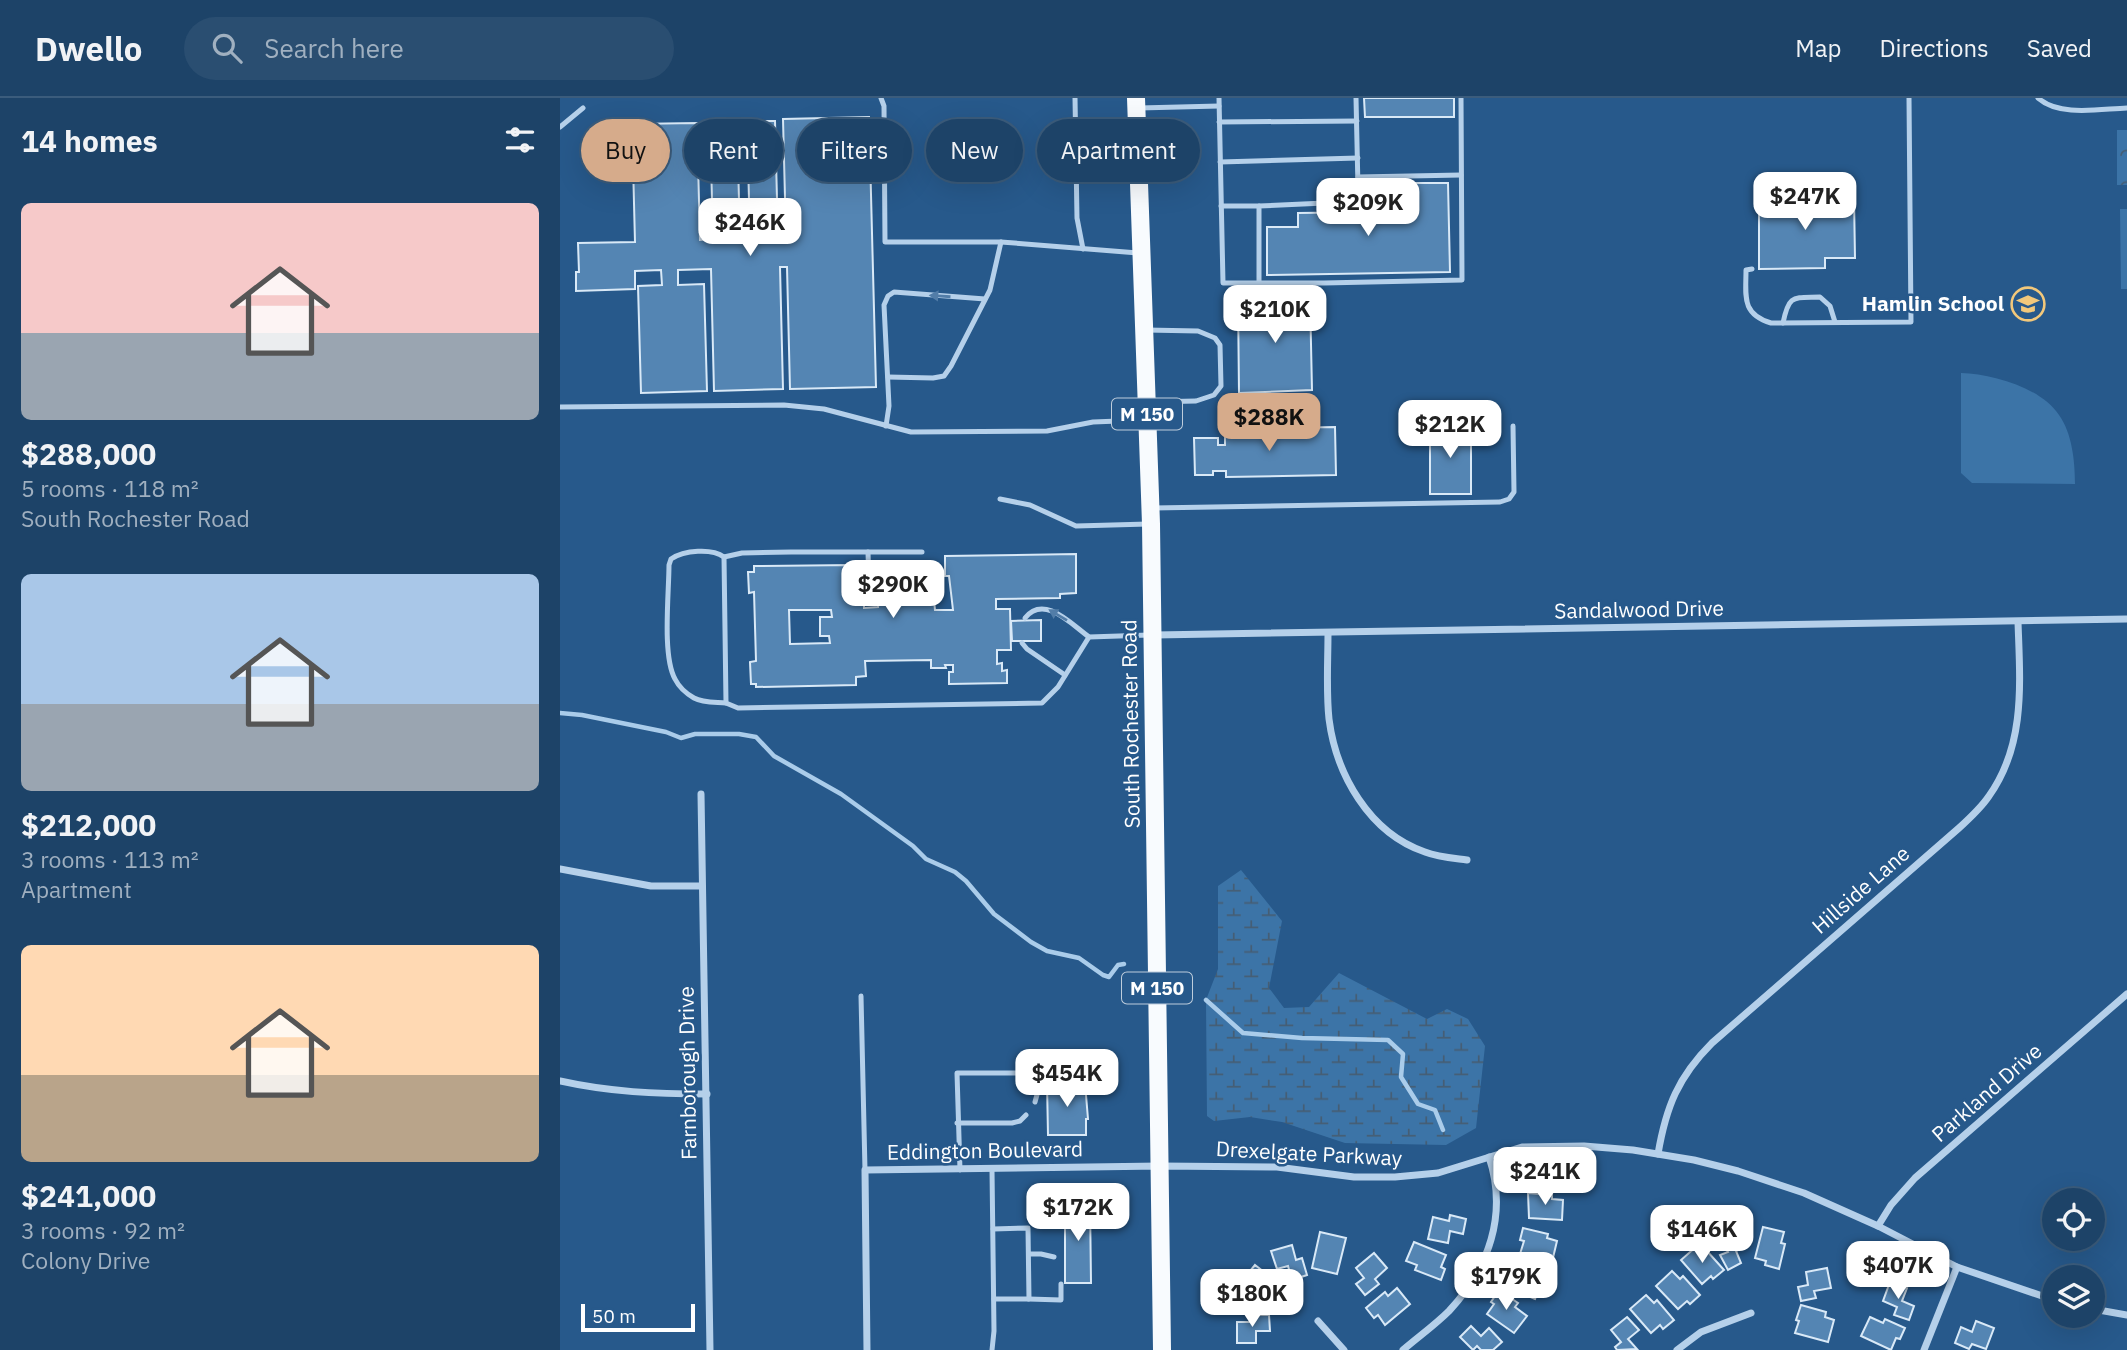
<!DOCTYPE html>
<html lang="en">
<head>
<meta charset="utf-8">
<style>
	:root { --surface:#1d4368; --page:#2a4e71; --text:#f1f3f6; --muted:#a0b0c0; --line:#3b5c7c; --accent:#d6ab8b }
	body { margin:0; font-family:"IBM Plex Sans",sans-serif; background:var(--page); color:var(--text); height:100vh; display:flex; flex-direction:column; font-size:26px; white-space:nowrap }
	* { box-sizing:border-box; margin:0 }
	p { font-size:23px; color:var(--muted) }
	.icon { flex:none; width:38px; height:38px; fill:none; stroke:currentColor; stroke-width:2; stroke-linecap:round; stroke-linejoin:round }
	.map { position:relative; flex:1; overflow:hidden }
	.sheet { display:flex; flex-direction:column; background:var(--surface); width:560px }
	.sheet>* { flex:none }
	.guide { position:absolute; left:21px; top:21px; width:665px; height:63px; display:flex; gap:14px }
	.controls { position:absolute; left:1482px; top:1090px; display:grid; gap:14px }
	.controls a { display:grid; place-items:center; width:63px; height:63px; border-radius:50%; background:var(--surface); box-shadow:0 7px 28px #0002,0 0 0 2px var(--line); font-size:35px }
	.scale { position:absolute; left:21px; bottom:18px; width:114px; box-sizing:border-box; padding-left:7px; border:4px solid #fff; border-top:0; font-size:19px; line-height:24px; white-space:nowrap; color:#fff; -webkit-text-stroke:5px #27598b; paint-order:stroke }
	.price { position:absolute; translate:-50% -60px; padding:0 16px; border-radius:14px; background:#fff; color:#222; font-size:23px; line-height:46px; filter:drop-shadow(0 2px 4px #0008) }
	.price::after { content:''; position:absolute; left:50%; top:42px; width:21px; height:16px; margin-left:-10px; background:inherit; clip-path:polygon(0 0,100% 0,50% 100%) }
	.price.selected { background:var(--accent); color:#111 }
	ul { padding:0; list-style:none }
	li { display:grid; align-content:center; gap:14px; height:371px; padding:0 21px }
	li span { display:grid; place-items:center; height:217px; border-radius:10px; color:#555 }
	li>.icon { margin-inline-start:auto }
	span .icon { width:126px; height:126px; fill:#fffc; stroke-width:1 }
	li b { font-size:30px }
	h2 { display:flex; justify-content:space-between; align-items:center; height:84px; padding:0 21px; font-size:30px }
	.tag { padding:0 24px; border-radius:32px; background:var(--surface); box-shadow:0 7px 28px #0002,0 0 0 2px var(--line); font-size:24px; line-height:63px }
	.tag.selected { background:var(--accent); color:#111 }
	header { display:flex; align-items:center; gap:42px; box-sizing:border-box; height:98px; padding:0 35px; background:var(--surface); border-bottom:2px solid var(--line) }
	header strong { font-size:33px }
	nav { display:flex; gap:38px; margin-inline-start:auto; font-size:24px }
	.search { width:490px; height:63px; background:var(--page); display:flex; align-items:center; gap:18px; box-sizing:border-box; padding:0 24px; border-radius:38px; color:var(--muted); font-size:26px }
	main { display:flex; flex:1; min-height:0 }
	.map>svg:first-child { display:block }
</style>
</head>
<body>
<header>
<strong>Dwello</strong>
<div class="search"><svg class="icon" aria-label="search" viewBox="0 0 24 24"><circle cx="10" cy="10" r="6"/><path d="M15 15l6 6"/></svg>Search here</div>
<nav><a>Map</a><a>Directions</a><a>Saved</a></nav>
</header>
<main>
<section class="sheet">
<h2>14 homes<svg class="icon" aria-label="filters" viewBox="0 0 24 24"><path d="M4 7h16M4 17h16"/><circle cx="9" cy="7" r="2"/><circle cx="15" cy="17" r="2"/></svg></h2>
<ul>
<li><span style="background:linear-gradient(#f6c9c9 60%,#9aa5b1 0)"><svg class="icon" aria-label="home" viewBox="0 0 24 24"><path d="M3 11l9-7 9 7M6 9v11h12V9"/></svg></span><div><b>$288,000</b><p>5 rooms · 118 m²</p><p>South Rochester Road</p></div></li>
<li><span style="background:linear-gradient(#a9c7e8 60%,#9aa5b1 0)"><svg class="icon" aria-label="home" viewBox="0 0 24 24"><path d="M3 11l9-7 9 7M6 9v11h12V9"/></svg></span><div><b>$212,000</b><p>3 rooms · 113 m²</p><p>Apartment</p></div></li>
<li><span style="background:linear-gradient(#ffd9b3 60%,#b9a48a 0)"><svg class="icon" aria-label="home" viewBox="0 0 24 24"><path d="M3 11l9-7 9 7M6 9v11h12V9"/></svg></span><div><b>$241,000</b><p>3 rooms · 92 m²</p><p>Colony Drive</p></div></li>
</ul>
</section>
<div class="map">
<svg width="1567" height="1252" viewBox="0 0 1567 1252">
	<defs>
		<pattern id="forest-crowns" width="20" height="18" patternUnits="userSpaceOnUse" patternTransform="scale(1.75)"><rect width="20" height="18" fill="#3c74a7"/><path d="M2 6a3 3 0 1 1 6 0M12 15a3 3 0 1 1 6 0" fill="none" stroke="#455e75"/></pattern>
		<pattern id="wetland-marsh" width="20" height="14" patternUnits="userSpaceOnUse" patternTransform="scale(1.75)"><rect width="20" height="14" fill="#3c74a7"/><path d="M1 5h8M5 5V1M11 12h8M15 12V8" fill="none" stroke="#455e75"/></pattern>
	</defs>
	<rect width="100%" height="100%" fill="#27598b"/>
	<rect fill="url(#forest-crowns)" x="1557" y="32" width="10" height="55"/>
	<path fill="url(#wetland-marsh)" d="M681 772 722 823 709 890 724 910 749 909 779 875 867 921 887 911 908 921 925 948 916 1030 886 1047 785 1045 722 1024 690 1019 654 1023 647 1018 646 902 658 871V788Z"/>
	<g fill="#3c74a7">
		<path d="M1560 111H1567V191H1561Z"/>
		<path d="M1401 275C1432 276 1480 289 1499 317 1512 335 1515 363 1515 386L1412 385 1401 375Z"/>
	</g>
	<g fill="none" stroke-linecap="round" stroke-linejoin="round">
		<g stroke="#aaccea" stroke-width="4.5">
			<path d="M0 615 22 617 106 634 121 640 135 636H179L196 639 214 658 281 696 353 748 366 761 395 774 406 783 434 816 471 844 487 853 519 860 543 877 549 879 558 867 564 866"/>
			<path d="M646 902 683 935 742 940 828 942 843 956 841 979 858 1006 875 1012 883 1032"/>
		</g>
	</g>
	<g fill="#5485b3" stroke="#d9e9f7" stroke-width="2" fill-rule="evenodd">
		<path d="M804 0H894V19H805Z"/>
		<path d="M309 19 316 289 230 291 227 169H220L223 291 154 293 151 171 118 172V187L144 186 147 293 81 295 78 188 102 187 101 172 75 173V191L16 193V174H19L18 145 75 144 72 26 137 25 140 142 153 141 150 24H177L180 141H190L187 23H215L218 140 226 139 223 21Z"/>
		<path d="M849 85H888L890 174 707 177V129H738V115L815 114 814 100H849Z"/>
		<path d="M1294 100 1295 160H1265V170L1199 171V101Z"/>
		<path d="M750 200 752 292 679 295 678 201Z"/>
		<path d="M775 329 776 377 666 379V373H653V377H635L634 340H658V347H665V331Z"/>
		<rect x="870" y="329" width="41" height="67"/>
		<path d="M516 456V495L500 496V500L436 501V511H450L451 552H437V566L442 565V573L447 572V585L389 586V574H393V567H385L386 570H371V562L305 563 306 578 296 579V587L196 589V586H191L190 564 196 563 194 494 189 495 188 474H194V468L293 467V478L304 477V510L318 509V503L374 502 375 512H393L389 478H385V458ZM229 512H271L272 519H260V538H269L270 545 230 546Z"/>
		<path d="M481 522V543H452L451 523Z"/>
		<path d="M487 985H525L528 1021H526V1037H488Z"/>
		<path d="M968 1095 992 1097V1101L1003 1102 1002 1122 969 1120Z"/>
		<path d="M505 1104H530L531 1185H505Z"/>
		<path d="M890 1117 906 1121 903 1136 890 1133 888 1145 868 1141 873 1119 889 1123Z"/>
		<path d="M1203 1129 1224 1134 1221 1145 1225 1146 1219 1171 1205 1167 1206 1163 1195 1160Z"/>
		<path d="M963 1130 988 1136 987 1140 997 1143 992 1164 960 1156 964 1143 960 1142Z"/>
		<path d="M1179 1131 1188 1147 1176 1153 1181 1165 1168 1172 1160 1157 1168 1154 1161 1140Z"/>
		<path d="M760 1134 786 1140 777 1176 752 1170Z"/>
		<path d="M854 1144 886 1157 881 1169 885 1171 881 1182 855 1172 857 1167 846 1163Z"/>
		<path d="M732 1147 736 1162 742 1160 747 1177 732 1182 728 1168 717 1171 711 1153Z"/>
		<path d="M1137 1148 1144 1156 1147 1153 1164 1172 1153 1181 1151 1178 1142 1186 1121 1162Z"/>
		<path d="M814 1155 827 1170 815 1181 819 1186 805 1197 796 1186 804 1180 796 1170Z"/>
		<path d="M954 1161 976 1170 974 1174 984 1178 975 1201 946 1189 951 1177 948 1175Z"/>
		<path d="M695 1167 721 1187 713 1198 717 1201 709 1211 688 1194 690 1191 681 1184Z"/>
		<path d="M1267 1170 1271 1190 1254 1193 1256 1200 1241 1203 1238 1189 1248 1187 1246 1174Z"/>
		<path d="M1112 1173 1120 1181 1123 1178 1140 1197 1130 1206 1127 1203 1118 1211 1096 1188Z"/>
		<path d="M1330 1184 1347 1190 1342 1203 1354 1208 1349 1222 1334 1217 1337 1209 1323 1203Z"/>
		<path d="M837 1190 850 1206 825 1227 818 1217 814 1220 806 1210 825 1194 828 1198Z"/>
		<path d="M939 1192 958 1205 955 1209 967 1218 954 1235 927 1216 934 1206 931 1204Z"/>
		<path d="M1086 1197 1094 1205 1097 1202 1114 1222 1103 1231 1100 1227 1091 1235 1070 1211Z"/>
		<path d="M1241 1207 1266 1214 1265 1219 1274 1222 1268 1244 1235 1235 1239 1223 1236 1222Z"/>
		<path d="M694 1217H709L710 1233H696V1245H677V1224H694Z"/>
		<path d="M1067 1219 1079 1232 1068 1241 1077 1251 1057 1252 1055 1249 1061 1244 1051 1232Z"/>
		<path d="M1310 1219 1323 1225 1325 1221 1345 1230 1340 1241 1336 1240 1331 1252 1301 1238Z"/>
		<path d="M1416 1223 1434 1230 1426 1251 1412 1246 1409 1251 1395 1245 1401 1229 1412 1234Z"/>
		<path d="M911 1228 921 1238 929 1230 942 1244 933 1252H921L917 1248 913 1252 900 1239Z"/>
	</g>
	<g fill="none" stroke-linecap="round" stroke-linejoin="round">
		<g stroke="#b5d0ea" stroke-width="5">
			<path d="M321 0 324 8 325 144H441L578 155"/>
			<path d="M515 0 517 120 523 151"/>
			<path d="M659 0 663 185H764L902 182 901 0"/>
			<path d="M1478 0C1500 19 1539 11 1567 10"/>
			<path d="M579 10 659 8"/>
			<path d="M659 24 797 23"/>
			<path d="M0 29 23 10"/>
			<path d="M660 64 798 60"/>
			<path d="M798 79 901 77"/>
			<path d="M661 108H699"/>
			<path d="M1192 171 1186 172C1186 198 1181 216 1211 225L1351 224 1349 0"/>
			<path d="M699 185V108L787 104 798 90 796 0"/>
			<path d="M1223 225C1229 196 1233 200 1260 199L1270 208 1275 224"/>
			<path d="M586 232 638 233 655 240 660 247 661 288 654 297 636 303 590 304"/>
			<path d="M328 279 373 280 384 278 391 268 430 192 441 144"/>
			<path d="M0 309 224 307 264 311 351 334 487 333 533 324 584 322"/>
			<path d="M326 328 329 308 324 207 328 198 334 194 425 201"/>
			<path d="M440 401 470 407 516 428 588 426"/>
			<path d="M593 410 940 404 949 401 954 394 953 328"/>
			<path d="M308 454 309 487"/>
			<path d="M164 459 166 605 178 610 482 605 498 589 529 539 589 537"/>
			<path d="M465 520C484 496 511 526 529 539"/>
			<path d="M462 545 467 551 505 577"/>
			<path d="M166 605C156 604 143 605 134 600 127 596 119 589 115 581 102 558 109 495 109 467L111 461C124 452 152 450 164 459L182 455 231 454H362"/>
			<path d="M301 898 305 1072"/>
			<path d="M397 1025H452L460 1023 466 1017"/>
			<path d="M400 1072 397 975H479L478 993 475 1004"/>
			<path d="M432 1072 434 1233 432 1252"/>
			<path d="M433 1131 468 1130 469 1201H434"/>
			<path d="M469 1156H481L494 1159"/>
			<path d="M469 1201 501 1202V1186"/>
		</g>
		<g stroke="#b5d0ea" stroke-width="7">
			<path d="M768 535C768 563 766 593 769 621 776 676 809 735 865 754 878 759 892 760 907 762"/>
			<path d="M595 537 1567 521"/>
			<path d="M141 696 150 1252"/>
			<path d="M0 771 91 788H142"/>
			<path d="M0 983C49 994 96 996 147 996"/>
			<path d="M1098 1056C1106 1009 1118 979 1152 945L1399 730C1410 720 1421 710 1429 698 1466 646 1460 584 1458 524"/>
			<path d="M1318 1128 1331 1107 1355 1080 1567 896"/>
			<path d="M1533 1211 1567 1217"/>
			<path d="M758 1223 784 1252"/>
			<path d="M307 1252 305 1072 600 1068 717 1069 794 1079H835L878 1075 962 1049 1024 1048 1073 1052 1134 1062 1178 1073 1244 1095 1318 1128 1397 1169 1494 1202"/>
			<path d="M843 1252C858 1239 875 1227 889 1213 929 1170 948 1116 929 1059"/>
			<path d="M1117 1252 1141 1234 1191 1215"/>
			<path d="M1364 1252 1397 1169"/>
		</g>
		<path stroke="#f8fbfe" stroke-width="18" d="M576 0 591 426 602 1252"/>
	</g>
	<defs><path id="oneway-solid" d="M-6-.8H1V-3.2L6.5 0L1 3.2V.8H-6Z" transform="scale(1.75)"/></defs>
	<g fill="#527da8">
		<use href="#oneway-solid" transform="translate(380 198) rotate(-176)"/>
		<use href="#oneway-solid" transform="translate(498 517) rotate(-149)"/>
	</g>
	<defs>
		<symbol id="school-ring" viewBox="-11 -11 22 22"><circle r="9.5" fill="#27598b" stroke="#f2c87b" stroke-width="1.5"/><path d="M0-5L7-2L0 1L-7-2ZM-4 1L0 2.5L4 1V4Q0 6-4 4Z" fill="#f2c87b"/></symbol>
	</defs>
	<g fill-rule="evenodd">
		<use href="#school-ring" x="1449" y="187" width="38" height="38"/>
	</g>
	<g text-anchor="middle" stroke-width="5" stroke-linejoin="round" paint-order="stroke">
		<g fill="#27598b" stroke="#becddc" stroke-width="2">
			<rect x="552" y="300.5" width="70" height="31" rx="5"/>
			<rect x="562" y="874.5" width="70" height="31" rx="5"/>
		</g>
		<g font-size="19" font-weight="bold" fill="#fff">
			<text x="587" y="323">M 150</text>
			<text x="597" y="897">M 150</text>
		</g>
		<g font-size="21" font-weight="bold" fill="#fff" stroke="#27598b" text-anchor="end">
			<text x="1444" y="213">Hamlin School</text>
		</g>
		<g font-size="21" fill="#fff" stroke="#27598b">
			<text transform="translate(1079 512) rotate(-1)" y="7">Sandalwood Drive</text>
			<text transform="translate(571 626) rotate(-91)" y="7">South Rochester Road</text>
			<text transform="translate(1301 792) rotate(-41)" y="7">Hillside Lane</text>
			<text transform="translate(128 975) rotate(-91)" y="7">Farnborough Drive</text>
			<text transform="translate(1427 995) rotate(-41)" y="7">Parkland Drive</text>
			<text transform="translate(425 1053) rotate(-1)" y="7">Eddington Boulevard</text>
			<text transform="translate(749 1056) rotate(3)" y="7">Drexelgate Parkway</text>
		</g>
	</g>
</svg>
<div class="controls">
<a><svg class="icon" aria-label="locate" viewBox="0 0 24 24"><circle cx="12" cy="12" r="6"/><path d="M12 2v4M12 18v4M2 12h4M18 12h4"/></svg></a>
<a><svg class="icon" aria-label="layers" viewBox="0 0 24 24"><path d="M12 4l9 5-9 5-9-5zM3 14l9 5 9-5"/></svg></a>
</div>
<div class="scale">50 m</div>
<b class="price" style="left:1245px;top:134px">$247K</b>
<b class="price" style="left:808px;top:140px">$209K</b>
<b class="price" style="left:190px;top:160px">$246K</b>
<b class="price" style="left:715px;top:247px">$210K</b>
<b class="price selected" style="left:709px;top:355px">$288K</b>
<b class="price" style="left:890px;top:362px">$212K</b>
<b class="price" style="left:333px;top:522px">$290K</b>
<b class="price" style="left:507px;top:1011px">$454K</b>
<b class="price" style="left:985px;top:1109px">$241K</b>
<b class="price" style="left:518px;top:1145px">$172K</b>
<b class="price" style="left:1142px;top:1167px">$146K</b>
<b class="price" style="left:1338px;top:1203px">$407K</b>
<b class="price" style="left:946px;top:1214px">$179K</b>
<b class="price" style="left:692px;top:1231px">$180K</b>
<div class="guide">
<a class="tag selected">Buy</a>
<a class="tag">Rent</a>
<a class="tag">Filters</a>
<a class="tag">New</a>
<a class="tag">Apartment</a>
</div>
</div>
</main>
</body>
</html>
